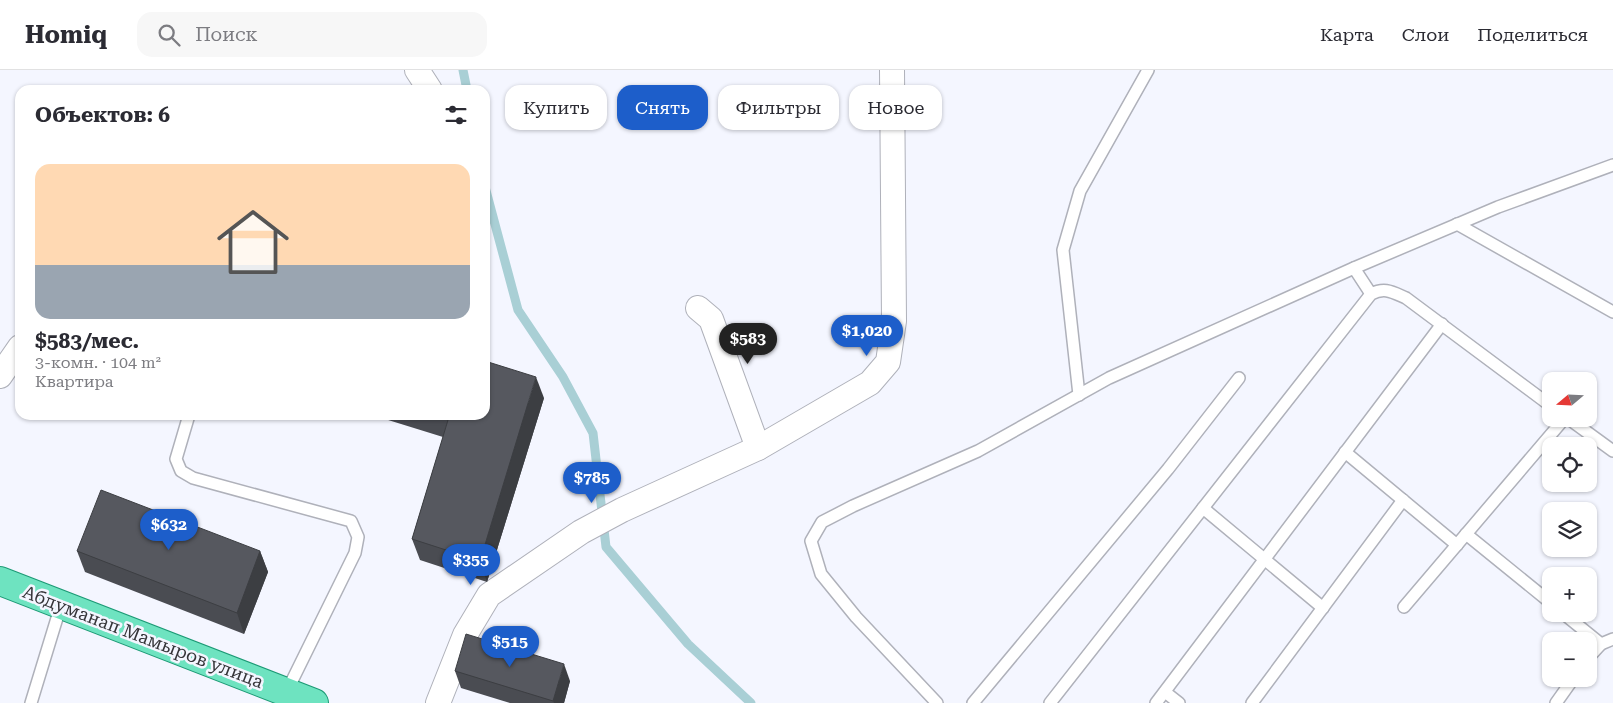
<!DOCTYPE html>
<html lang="ru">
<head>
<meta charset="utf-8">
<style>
	:root { --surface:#fff; --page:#f7f7f7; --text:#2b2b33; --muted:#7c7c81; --line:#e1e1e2; --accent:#1d5eca }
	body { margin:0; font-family:"Roboto Serif",serif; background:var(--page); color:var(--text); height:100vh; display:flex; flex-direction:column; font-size:19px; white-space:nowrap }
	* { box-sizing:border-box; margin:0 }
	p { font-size:16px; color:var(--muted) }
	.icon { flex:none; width:28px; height:28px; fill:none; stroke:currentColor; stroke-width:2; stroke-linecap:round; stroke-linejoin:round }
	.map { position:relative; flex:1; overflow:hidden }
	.drawer { position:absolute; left:15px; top:15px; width:475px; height:335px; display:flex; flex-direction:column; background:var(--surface); border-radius:15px; box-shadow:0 1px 4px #0004 }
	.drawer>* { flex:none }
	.guide { position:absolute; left:505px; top:15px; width:475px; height:45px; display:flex; gap:10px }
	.needle { width:32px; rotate:251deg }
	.tools { position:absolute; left:1542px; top:302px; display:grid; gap:10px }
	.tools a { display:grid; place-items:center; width:55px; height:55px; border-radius:10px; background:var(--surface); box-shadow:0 1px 4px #0004; font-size:25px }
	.price { position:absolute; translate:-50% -42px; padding:0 11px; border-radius:18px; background:var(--accent); color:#fff; font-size:16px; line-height:32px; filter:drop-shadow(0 1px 2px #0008) }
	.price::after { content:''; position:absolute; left:50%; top:30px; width:15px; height:11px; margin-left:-8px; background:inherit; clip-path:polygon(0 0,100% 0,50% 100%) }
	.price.active { background:#222; color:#fff }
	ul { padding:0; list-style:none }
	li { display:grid; align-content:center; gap:10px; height:265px; padding:0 20px }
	li span { display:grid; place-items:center; height:155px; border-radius:15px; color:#555 }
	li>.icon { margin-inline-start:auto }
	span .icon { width:90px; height:90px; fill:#fffc; stroke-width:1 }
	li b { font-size:21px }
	h2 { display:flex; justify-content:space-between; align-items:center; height:60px; padding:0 20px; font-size:21px }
	.pill { padding:0 18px; border-radius:15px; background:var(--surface); box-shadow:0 1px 4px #0004; font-size:18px; line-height:45px }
	.pill.active { background:var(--accent); color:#fff }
	header { display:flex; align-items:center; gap:30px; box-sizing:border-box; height:70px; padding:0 25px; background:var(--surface); border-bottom:1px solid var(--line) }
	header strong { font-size:24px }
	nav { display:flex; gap:28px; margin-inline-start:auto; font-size:18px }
	.search { width:350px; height:45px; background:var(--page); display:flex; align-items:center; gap:12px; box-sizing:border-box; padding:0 18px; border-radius:15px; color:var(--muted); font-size:19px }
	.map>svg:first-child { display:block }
</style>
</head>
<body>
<header>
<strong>Homiq</strong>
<div class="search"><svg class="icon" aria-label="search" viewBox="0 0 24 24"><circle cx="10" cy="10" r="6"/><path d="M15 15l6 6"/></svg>Поиск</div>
<nav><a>Карта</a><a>Слои</a><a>Поделиться</a></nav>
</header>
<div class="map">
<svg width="1613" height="633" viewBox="0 0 1613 633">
	<rect width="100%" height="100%" fill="#f4f6ff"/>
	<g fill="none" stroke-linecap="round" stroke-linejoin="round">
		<g stroke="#a9cfd5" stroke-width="9">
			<path d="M463 0 467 20"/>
			<path d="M485 117 518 240 563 307 593 363 606 477 688 574 751 633"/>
		</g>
		<defs>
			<g id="lane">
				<path d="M1457 154 1613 242"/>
				<path d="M1354 198 1371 224"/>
				<path d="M1079 325 1063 180 1080 121 1148 0"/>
				<path d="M189 345 176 389 181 401 193 408 351 451 358 467 355 483 286 623"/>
				<path d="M1569 349 1613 381"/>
				<path d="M1345 382 1457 475"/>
				<path d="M1203 438 1323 538"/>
				<path d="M1466 464 1551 533"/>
				<path d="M1404 537 1564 349"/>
				<path d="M1564 544 1601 574"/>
				<path d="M1589 587 1601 574 1613 569"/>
				<path d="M1165 622 1179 633"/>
				<path d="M31 633 61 535"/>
				<path d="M937 633 856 547 821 504 811 471 822 452 853 436 978 381 1109 308 1354 198 1498 137 1613 95"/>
				<path d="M973 633 1168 399 1239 308"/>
				<path d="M1050 633 1371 224C1385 217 1392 222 1406 228L1551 336"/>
				<path d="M1156 633 1442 254"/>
				<path d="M1252 633 1403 430"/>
				<path d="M1556 633 1573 609"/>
			</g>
			<g id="street">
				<path d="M417 0 430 20"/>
				<path d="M698 238 711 249 758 378"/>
				<path d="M0 306 20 277"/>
				<path d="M438 633 465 565 489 525 581 462 622 440 758 378 870 313 888 292 894 251 892 0"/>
			</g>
			<path id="primary" d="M0 511 314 633"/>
		</defs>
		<use href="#lane" stroke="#afb1ba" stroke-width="14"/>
		<use href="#street" stroke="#afb1ba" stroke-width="26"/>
		<use href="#primary" stroke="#1c9a75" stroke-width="30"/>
		<use href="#lane" stroke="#fff" stroke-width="11"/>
		<use href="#street" stroke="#fff" stroke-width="24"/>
		<use href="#primary" stroke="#6ee3c0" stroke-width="28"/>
	</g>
	<g fill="#4a4c52">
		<path d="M544 328 487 512 420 490 412 469 443 367 372 345H485Z"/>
		<path d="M77 481H260L268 502 244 564 85 502Z"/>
		<path d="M455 601 570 611 564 633H510L461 618Z"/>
	</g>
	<g fill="#3c3e42">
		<path d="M536 307 544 328 487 512 480 491Z"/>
		<path d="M260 481 268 502 244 564 237 543Z"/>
		<path d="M564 594 570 611 564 633H554L553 631Z"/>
	</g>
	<g fill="#56585f" stroke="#3c3e42">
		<path d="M485 291 536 307 480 491 412 469 448 350 432 345H485Z"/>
		<path d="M101 420 260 481 237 543 77 481Z"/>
		<path d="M466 564 564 594 553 631 455 601Z"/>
	</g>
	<g text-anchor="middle" stroke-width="5" stroke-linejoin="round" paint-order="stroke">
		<g font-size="18" fill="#353539" stroke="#f4f6ff">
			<text transform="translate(143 567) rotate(21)" y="6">Абдуманап Мамыров улица</text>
		</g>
	</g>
</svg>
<div class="tools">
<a><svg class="needle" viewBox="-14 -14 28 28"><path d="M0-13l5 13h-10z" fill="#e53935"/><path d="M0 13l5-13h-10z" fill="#7c7c81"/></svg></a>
<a><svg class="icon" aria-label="locate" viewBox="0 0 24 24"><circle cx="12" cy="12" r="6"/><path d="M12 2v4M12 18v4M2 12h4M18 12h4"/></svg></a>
<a><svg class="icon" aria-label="layers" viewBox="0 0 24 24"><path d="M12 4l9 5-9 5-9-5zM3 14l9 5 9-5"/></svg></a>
<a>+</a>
<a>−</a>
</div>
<b class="price" style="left:867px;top:287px">$1,020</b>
<b class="price active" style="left:748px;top:295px">$583</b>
<b class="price" style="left:592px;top:434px">$785</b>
<b class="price" style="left:169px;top:481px">$632</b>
<b class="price" style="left:471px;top:516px">$355</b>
<b class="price" style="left:510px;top:598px">$515</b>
<div class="guide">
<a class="pill">Купить</a>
<a class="pill active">Снять</a>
<a class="pill">Фильтры</a>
<a class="pill">Новое</a>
</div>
<section class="drawer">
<h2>Объектов: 6<svg class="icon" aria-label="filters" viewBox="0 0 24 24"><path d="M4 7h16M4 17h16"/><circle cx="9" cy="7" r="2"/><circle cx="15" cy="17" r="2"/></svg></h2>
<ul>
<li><span style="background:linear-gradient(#ffd9b3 65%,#9aa5b1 0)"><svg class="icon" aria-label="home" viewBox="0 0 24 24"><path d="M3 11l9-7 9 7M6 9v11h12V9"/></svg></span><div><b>$583/мес.</b><p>3-комн. · 104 m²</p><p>Квартира</p></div></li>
</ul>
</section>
</div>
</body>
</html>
